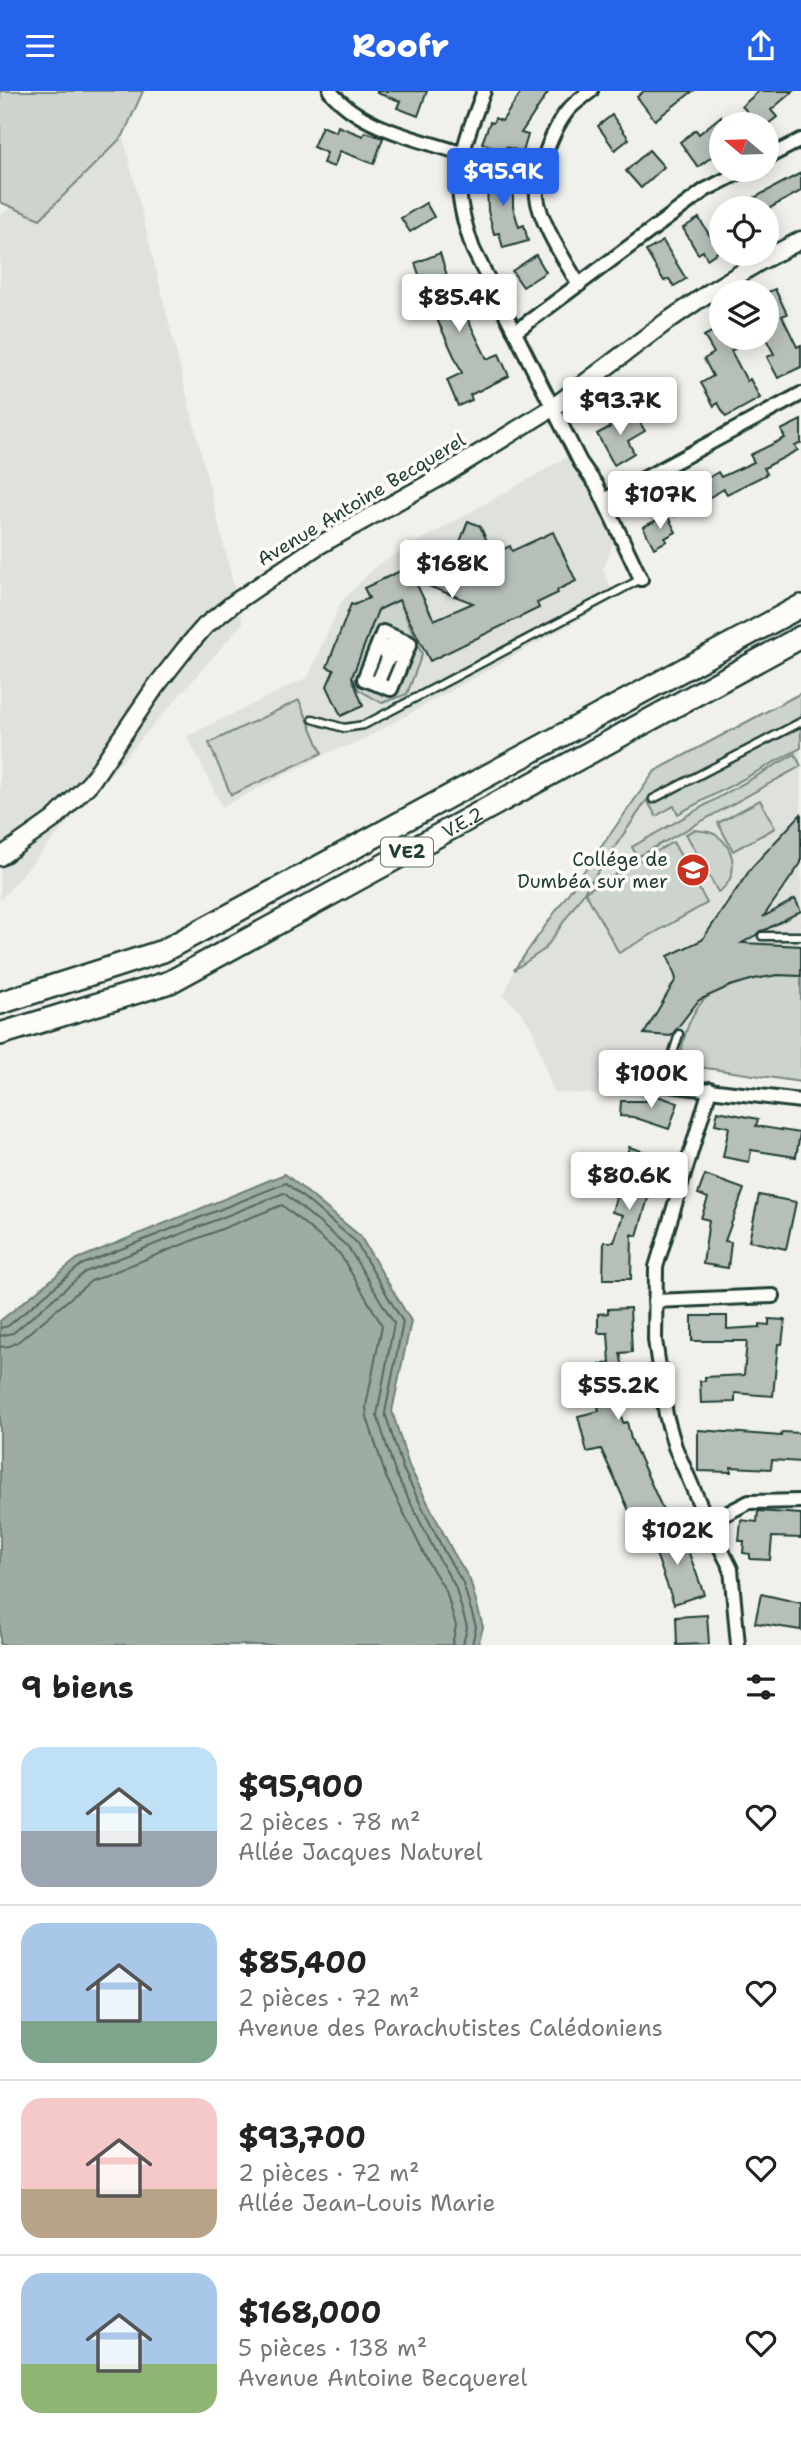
<!DOCTYPE html>
<html lang="fr">
<head>
<meta charset="utf-8">
<style>
	:root { --surface:#fff; --page:#f6f6f6; --text:#222; --muted:#767676; --line:#e0e0e0; --accent:#2563eb }
	body { margin:0; font-family:"Shantell Sans",sans-serif; background:var(--page); color:var(--text); height:100vh; display:flex; flex-direction:column; font-size:26px; white-space:nowrap }
	* { box-sizing:border-box; margin:0 }
	p { font-size:23px; color:var(--muted) }
	.icon { flex:none; width:38px; height:38px; fill:none; stroke:currentColor; stroke-width:2; stroke-linecap:round; stroke-linejoin:round }
	.map { position:relative; height:1554px; overflow:hidden }
	.side { display:flex; flex-direction:column; background:var(--surface); flex:1 }
	.side>* { flex:none }
	.needle { width:46px; rotate:289deg }
	.buttons { position:absolute; left:709px; top:21px; display:grid; gap:14px }
	.buttons a { display:grid; place-items:center; width:70px; height:70px; border-radius:50%; background:var(--surface); box-shadow:0 4px 18px #0003; font-size:35px }
	.price { position:absolute; translate:-50% -60px; padding:0 16px; border-radius:7px; background:#fff; color:#222; font-size:23px; line-height:46px; filter:drop-shadow(0 2px 4px #0008) }
	.price::after { content:''; position:absolute; left:50%; top:42px; width:21px; height:16px; margin-left:-10px; background:inherit; clip-path:polygon(0 0,100% 0,50% 100%) }
	.price.active { background:var(--accent); color:#fff }
	ul { padding:0; list-style:none }
	li { display:flex; align-items:center; gap:21px; height:175px; padding:0 21px }
	li+li { border-top:2px solid var(--line) }
	li span { display:grid; place-items:center; flex:none; width:196px; height:140px; border-radius:21px; color:#555 }
	li>.icon { margin-inline-start:auto }
	span .icon { width:84px; height:84px; fill:#fffc; stroke-width:1 }
	li b { font-size:30px }
	h2 { display:flex; justify-content:space-between; align-items:center; height:84px; padding:0 21px; font-size:30px }
	header { display:flex; justify-content:space-between; align-items:center; height:91px; padding:0 21px; background:var(--accent); color:#fff; font-size:32px; font-weight:800 }
	.map>svg:first-child { display:block }
</style>
</head>
<body>
<header><svg class="icon" aria-label="menu" viewBox="0 0 24 24"><path d="M4 6h16M4 12h16M4 18h16"/></svg>Roofr<svg class="icon" aria-label="share" viewBox="0 0 24 24"><path d="M12 15V3M7 8l5-5 5 5M5 13v7h14v-7"/></svg></header>
<div class="map">
<svg width="801" height="1554" viewBox="0 0 801 1554">
	<rect width="100%" height="100%" fill="#f0f1eb"/>
	<filter id="ink" filterUnits="userSpaceOnUse"><feTurbulence type="fractalNoise" baseFrequency=".0143" numOctaves="2"/><feDisplacementMap in="SourceGraphic" scale="14" xChannelSelector="R" yChannelSelector="G"/><feConvolveMatrix kernelMatrix="1 2 1 2 8 2 1 2 1" color-interpolation-filters="sRGB"/></filter>
	<g filter="url(#ink)">
		<g fill="#dfe2dc">
			<path d="M123 45 243 532 0 809V124Z"/>
			<path d="M571 364 614 450 603 479 616 508 357 652 334 659 222 716 187 645 308 586 341 511 377 474Z"/>
			<path d="M801 602V991L706 978 694 1009 553 1001 534 942 522 922 504 905 514 879 655 680Z"/>
		</g>
		<g fill="#cdd3cd" stroke="#768880" stroke-width="2">
			<path d="M0 0H143L123 45 40 128 0 111Z"/>
			<path d="M399 509 422 563 407 603 382 612 359 599 352 586 378 519Z"/>
			<path d="M801 602V657L678 723 674 715 656 725 647 709 545 858 514 879 655 680Z"/>
			<path d="M299 609 322 662 231 704 209 652Z"/>
			<path d="M795 663 801 675 637 766 632 756Z"/>
			<path d="M760 709 775 737 733 760 718 732Z"/>
			<path d="M694 739C701 740 710 740 716 744 737 757 739 789 718 801L686 743Z"/>
			<path d="M673 751 707 812 619 862 585 801Z"/>
			<path d="M778 884 801 885V991L706 977 680 971C682 949 690 919 708 905 727 891 756 887 778 884Z"/>
		</g>
		<path fill="#9faca4" stroke="#6c8077" stroke-width="2" d="M285 1083 360 1145 411 1230 392 1320 409 1375 453 1461 470 1489 483 1536 478 1554H0V1230L77 1168Z"/>
		<g fill="none" stroke-linecap="round" stroke-linejoin="round">
			<g stroke="#526961" stroke-width="2">
				<path d="M0 1237 8 1235 81 1174 286 1092 355 1150 403 1231 385 1322 403 1378 446 1464 463 1492 476 1536 472 1554"/>
				<path d="M0 1245 13 1242 85 1181 284 1102 348 1156 394 1232 377 1324 395 1381 439 1468 455 1495 467 1536 463 1554"/>
				<path d="M0 1256 10 1255 19 1250 91 1190 282 1114 340 1163 382 1234 366 1315 367 1326 386 1386 429 1473 446 1500 456 1535 452 1554"/>
			</g>
		</g>
		<g fill="#b6bfb8" stroke="#1f3d34" stroke-width="2" fill-rule="evenodd">
			<path d="M377 0H427L418 25 397 17 400 10 377 2Z"/>
			<path d="M522 0H549L521 42 528 44 523 61 506 56V61L482 52 490 31 493 32 495 27 502 30Z"/>
			<path d="M644 0H693L655 29 637 6Z"/>
			<path d="M759 0H793L771 19 777 26 768 33H758L742 15Z"/>
			<path d="M612 24 629 48 615 59 598 35Z"/>
			<path d="M721 25V59L698 76 680 51 696 39 699 43Z"/>
			<path d="M322 35 336 41 338 35 363 45 365 41 383 47 374 73 340 60 334 76 323 72 327 62 313 56Z"/>
			<path d="M649 59 664 76 641 97 626 80Z"/>
			<path d="M481 79H507L508 95 513 94V116L519 136 524 134 528 150 503 157 499 142 494 143 488 120 487 95 482 96Z"/>
			<path d="M801 82V100L770 117H735Z"/>
			<path d="M426 112 434 126 410 141 401 127Z"/>
			<path d="M699 127 719 160 707 168 703 160 698 163 683 137Z"/>
			<path d="M663 150 686 188 674 195 669 188 664 190 646 160Z"/>
			<path d="M440 162 448 188 487 268 499 263 509 285 470 304 472 309 458 315 447 289 462 282 428 209 415 172Z"/>
			<path d="M536 164 546 181 523 196 512 180Z"/>
			<path d="M775 198 787 223 782 225 797 256 801 254V276L778 287 767 266 774 263 766 248V202Z"/>
			<path d="M721 236V247H754L731 260 747 290 750 288 760 307 726 326 718 312 714 315 701 292 713 285 704 268 714 262 704 245Z"/>
			<path d="M619 322 622 329 634 322 645 340 628 350 634 362 614 374 597 343 610 336 607 329Z"/>
			<path d="M801 329V352L795 355 798 359 764 377 767 383 727 403 724 398 703 410 706 415 691 423 688 418 675 425 667 409 682 401 685 407 706 395 703 390 718 381 721 386 754 371 750 364 785 347 781 339Z"/>
			<path d="M667 424 676 441 665 447 667 450 654 457 643 436Z"/>
			<path d="M468 430 480 435 493 463 510 455 512 460 553 441 576 490 557 499 558 502 537 512 539 517 430 570 399 509 378 519 352 586 363 615 341 625 327 595 334 579 327 576 351 513 354 514 369 507 364 497 443 460 455 464ZM415 490 473 512 434 529Z"/>
			<path d="M801 723V772L763 826 795 808 801 820 765 839 760 840 756 844 742 852 801 855V885L778 884 754 888 730 895 699 909 671 945 644 943 676 888 668 865 702 849 752 776Z"/>
			<path d="M649 1002 678 1012 669 1038 633 1026 620 1025 621 1010H646Z"/>
			<path d="M718 1020 758 1028 756 1035 800 1042 796 1066 751 1059 749 1071 723 1066 729 1036 715 1033Z"/>
			<path d="M629 1056 660 1066 637 1145 632 1143 631 1188H603L604 1151H614L623 1124 612 1121Z"/>
			<path d="M705 1084 744 1098 725 1150 731 1151 728 1177 703 1173 709 1129 701 1127 708 1107 698 1103Z"/>
			<path d="M759 1104 796 1111 786 1158 749 1150Z"/>
			<path d="M630 1217 632 1261 620 1262 626 1291 624 1293 625 1301 616 1303 623 1332 627 1331 631 1348 664 1421 635 1433 601 1358 587 1361 578 1325 599 1320 591 1275 610 1272 608 1242H598V1223L608 1222V1218Z"/>
			<path d="M692 1225H727V1238L760 1236V1233L769 1234V1228L785 1229 782 1253H778L773 1305 735 1302V1311L701 1312 700 1290H705V1286L744 1284 747 1250H692Z"/>
			<path d="M698 1339 781 1345 782 1341 801 1342V1371L772 1369 771 1378 731 1376V1381L698 1380Z"/>
			<path d="M758 1420 801 1423V1447L772 1446 770 1469 750 1468V1463L743 1462 744 1450H739L741 1429 757 1431Z"/>
			<path d="M680 1438 704 1503 674 1513 651 1449Z"/>
			<path d="M761 1503 801 1512V1539L755 1532Z"/>
			<path d="M707 1524 709 1553 677 1554 676 1526Z"/>
		</g>
		<g fill="none" stroke-linecap="round" stroke-linejoin="round">
			<defs>
				<g id="service">
					<path d="M313 628 344 637 364 634 641 488"/>
					<path d="M653 708 801 631"/>
					<path d="M762 845H801"/>
					<path d="M679 943 673 962 679 996"/>
				</g>
				<g id="minor">
					<path d="M330 0C361 38 419 48 464 63"/>
					<path d="M484 0C474 26 462 56 459 83 457 108 465 135 473 158L580 371 597 395 641 488"/>
					<path d="M766 67 801 49"/>
					<path d="M579 194C566 171 540 132 537 106 535 83 554 34 570 17 576 11 584 5 591 0"/>
					<path d="M515 241 705 99 744 79"/>
					<path d="M604 409 801 303"/>
					<path d="M383 541 410 552 391 598 364 588Z"/>
					<circle cx="391" cy="560" r="5.5"/>
					<path d="M377 593 389 565"/>
					<path d="M609 987 801 1010"/>
					<path d="M710 998 656 1176 655 1249 666 1324 675 1356 708 1432 731 1478 738 1554"/>
					<path d="M655 1210 773 1205"/>
					<path d="M708 1432 749 1411 801 1410"/>
				</g>
				<path id="tertiary" d="M0 766 54 728 90 692 156 595 185 558 205 535 234 512 316 456 444 384 552 317 666 231 713 199 761 170 801 149"/>
				<g id="trunk">
					<path d="M0 912 163 860 801 515"/>
					<path id="s1" d="M0 943 170 891 801 546"/>
				</g>
			</defs>
			<use href="#service" stroke="#1f3d34" stroke-width="11"/>
			<use href="#minor" stroke="#1f3d34" stroke-width="18"/>
			<use href="#tertiary" stroke="#1f3d34" stroke-width="21"/>
			<use href="#trunk" stroke="#1f3d34" stroke-width="26"/>
			<use href="#service" stroke="#fdfcf7" stroke-width="6"/>
			<use href="#minor" stroke="#fdfcf7" stroke-width="12"/>
			<use href="#tertiary" stroke="#fdfcf7" stroke-width="16"/>
			<use href="#trunk" stroke="#fdfcf7" stroke-width="21"/>
		</g>
	</g>
	<defs>
		<symbol id="school-disc" viewBox="-11 -11 22 22"><circle r="9.5" fill="#c8321e" stroke="#fdfcf7"/><path d="M0-5L7-2L0 1L-7-2ZM-4 1L0 2.5L4 1V4Q0 6-4 4Z" fill="#fff"/></symbol>
	</defs>
	<g fill-rule="evenodd">
		<use href="#school-disc" x="674" y="760" width="38" height="38"/>
	</g>
	<g text-anchor="middle" stroke-width="7" stroke-linejoin="round" paint-order="stroke">
		<rect fill="#fdfcf7" stroke="#62766e" stroke-width="2" x="381" y="746.5" width="52" height="29" rx="5"/>
		<g font-size="18" font-weight="bold" fill="#1f3d34">
			<text x="407" y="767">VE2</text>
		</g>
		<g font-size="19" fill="#1f3d34" stroke="#fdfcf7">
			<text transform="translate(361 408) rotate(-31)" y="7">Avenue Antoine Becquerel</text>
			<text dy="7" stroke="none"><textPath href="#s1" startOffset="511">V.E.2</textPath></text>
		</g>
		<g font-size="19" fill="#1f3d34" stroke="#fdfcf7" text-anchor="end">
			<text x="668" y="775">Collége de<tspan x="668" dy="22">Dumbéa sur mer</tspan></text>
		</g>
	</g>
</svg>
<div class="buttons">
<a><svg class="needle" viewBox="-14 -14 28 28"><path d="M0-13l5 13h-10z" fill="#e53935"/><path d="M0 13l5-13h-10z" fill="#767676"/></svg></a>
<a><svg class="icon" aria-label="locate" viewBox="0 0 24 24"><circle cx="12" cy="12" r="6"/><path d="M12 2v4M12 18v4M2 12h4M18 12h4"/></svg></a>
<a><svg class="icon" aria-label="layers" viewBox="0 0 24 24"><path d="M12 4l9 5-9 5-9-5zM3 14l9 5 9-5"/></svg></a>
</div>
<b class="price active" style="left:503px;top:117px">$95.9K</b>
<b class="price" style="left:459px;top:243px">$85.4K</b>
<b class="price" style="left:620px;top:346px">$93.7K</b>
<b class="price" style="left:660px;top:440px">$107K</b>
<b class="price" style="left:452px;top:509px">$168K</b>
<b class="price" style="left:651px;top:1019px">$100K</b>
<b class="price" style="left:629px;top:1121px">$80.6K</b>
<b class="price" style="left:618px;top:1331px">$55.2K</b>
<b class="price" style="left:677px;top:1476px">$102K</b>
</div>
<section class="side">
<h2>9 biens<svg class="icon" aria-label="filters" viewBox="0 0 24 24"><path d="M4 7h16M4 17h16"/><circle cx="9" cy="7" r="2"/><circle cx="15" cy="17" r="2"/></svg></h2>
<ul>
<li><span style="background:linear-gradient(#bfe0f5 60%,#9aa5b1 0)"><svg class="icon" aria-label="home" viewBox="0 0 24 24"><path d="M3 11l9-7 9 7M6 9v11h12V9"/></svg></span><div><b>$95,900</b><p>2 pièces · 78 m²</p><p>Allée Jacques Naturel</p></div><svg class="icon" aria-label="heart" viewBox="0 0 24 24"><path d="M12 20l-8-8c-3-5 5-10 8-4 3-6 11-1 8 4z"/></svg></li>
<li><span style="background:linear-gradient(#a9c7e8 70%,#7fa58c 0)"><svg class="icon" aria-label="home" viewBox="0 0 24 24"><path d="M3 11l9-7 9 7M6 9v11h12V9"/></svg></span><div><b>$85,400</b><p>2 pièces · 72 m²</p><p>Avenue des Parachutistes Calédoniens</p></div><svg class="icon" aria-label="heart" viewBox="0 0 24 24"><path d="M12 20l-8-8c-3-5 5-10 8-4 3-6 11-1 8 4z"/></svg></li>
<li><span style="background:linear-gradient(#f6c9c9 65%,#b9a48a 0)"><svg class="icon" aria-label="home" viewBox="0 0 24 24"><path d="M3 11l9-7 9 7M6 9v11h12V9"/></svg></span><div><b>$93,700</b><p>2 pièces · 72 m²</p><p>Allée Jean-Louis Marie</p></div><svg class="icon" aria-label="heart" viewBox="0 0 24 24"><path d="M12 20l-8-8c-3-5 5-10 8-4 3-6 11-1 8 4z"/></svg></li>
<li><span style="background:linear-gradient(#a9c7e8 65%,#8fb573 0)"><svg class="icon" aria-label="home" viewBox="0 0 24 24"><path d="M3 11l9-7 9 7M6 9v11h12V9"/></svg></span><div><b>$168,000</b><p>5 pièces · 138 m²</p><p>Avenue Antoine Becquerel</p></div><svg class="icon" aria-label="heart" viewBox="0 0 24 24"><path d="M12 20l-8-8c-3-5 5-10 8-4 3-6 11-1 8 4z"/></svg></li>
</ul>
</section>
</body>
</html>
